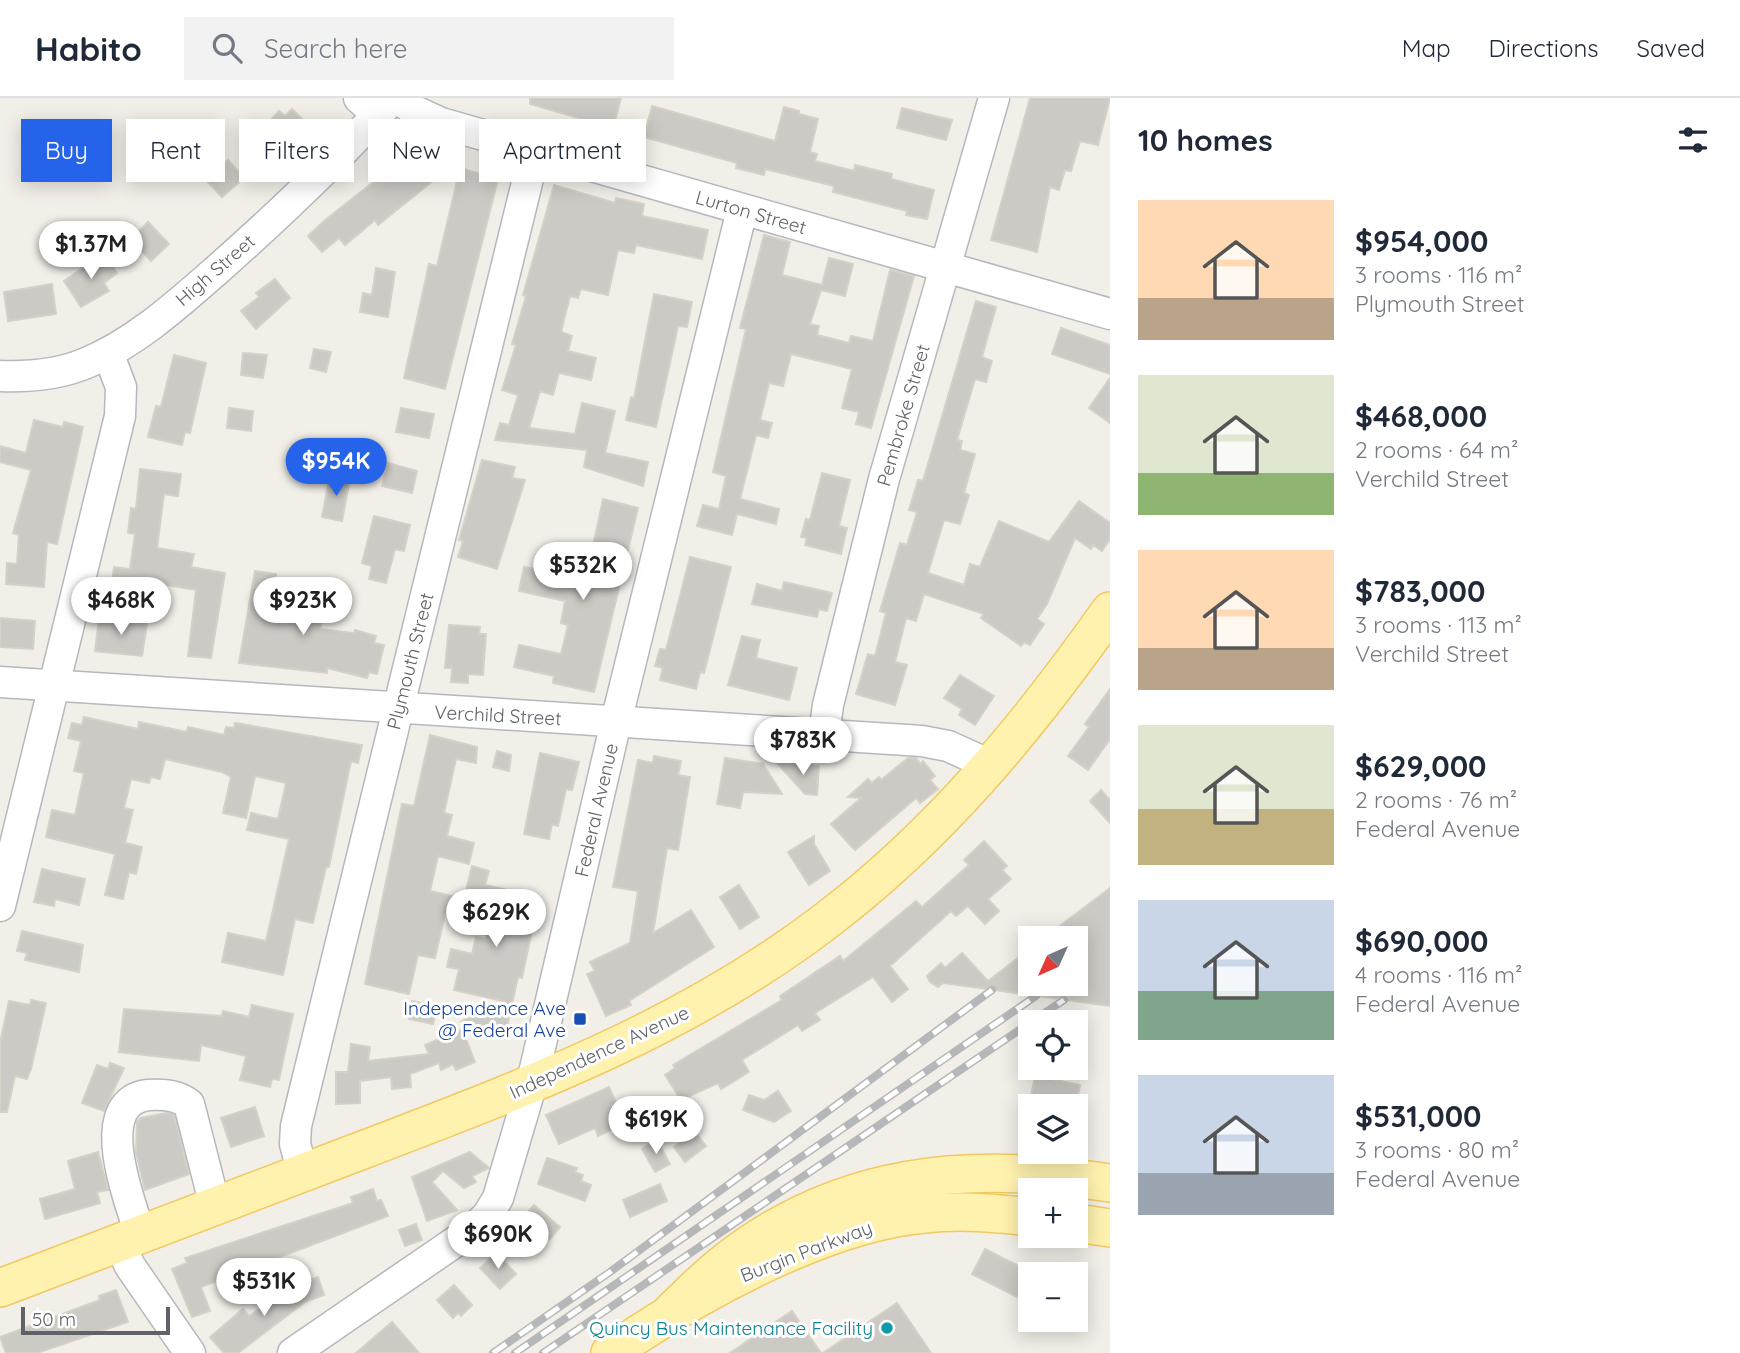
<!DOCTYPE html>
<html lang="en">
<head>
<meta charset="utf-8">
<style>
	:root { --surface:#fff; --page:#f2f2f3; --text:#1f2937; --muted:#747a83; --line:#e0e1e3; --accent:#2563eb }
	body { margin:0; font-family:Quicksand,sans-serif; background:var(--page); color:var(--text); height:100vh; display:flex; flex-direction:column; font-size:26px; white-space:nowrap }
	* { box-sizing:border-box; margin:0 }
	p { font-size:23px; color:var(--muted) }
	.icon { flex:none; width:38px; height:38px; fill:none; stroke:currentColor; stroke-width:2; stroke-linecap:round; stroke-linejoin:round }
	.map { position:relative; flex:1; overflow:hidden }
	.details { display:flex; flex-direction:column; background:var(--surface); width:630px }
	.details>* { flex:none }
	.banner { position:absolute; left:21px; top:21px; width:665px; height:63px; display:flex; gap:14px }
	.needle { width:46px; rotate:225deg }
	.tools { position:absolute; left:1018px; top:828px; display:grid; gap:14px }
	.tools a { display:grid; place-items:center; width:70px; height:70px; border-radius:0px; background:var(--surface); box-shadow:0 4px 18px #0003; font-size:35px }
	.scale { position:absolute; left:21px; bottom:18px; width:149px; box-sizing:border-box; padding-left:7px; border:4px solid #5f6368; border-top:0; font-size:19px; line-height:24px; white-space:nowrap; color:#5f6368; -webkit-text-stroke:5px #fff; paint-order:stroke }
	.price { position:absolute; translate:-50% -60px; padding:0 16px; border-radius:24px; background:#fff; color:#222; font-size:23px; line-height:46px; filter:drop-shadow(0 2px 4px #0008) }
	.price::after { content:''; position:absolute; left:50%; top:42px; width:21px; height:16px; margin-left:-10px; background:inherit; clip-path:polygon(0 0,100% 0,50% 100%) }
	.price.current { background:var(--accent); color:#fff }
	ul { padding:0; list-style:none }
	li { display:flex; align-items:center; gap:21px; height:175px; padding:0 28px }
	li span { display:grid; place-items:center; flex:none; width:196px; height:140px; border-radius:0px; color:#555 }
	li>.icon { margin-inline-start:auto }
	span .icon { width:84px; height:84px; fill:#fffc; stroke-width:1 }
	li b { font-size:30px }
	h2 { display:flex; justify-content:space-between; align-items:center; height:84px; padding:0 28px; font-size:30px }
	.chip { padding:0 24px; border-radius:0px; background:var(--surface); box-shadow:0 4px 18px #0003; font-size:24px; line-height:63px }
	.chip.current { background:var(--accent); color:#fff }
	header { display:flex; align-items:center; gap:42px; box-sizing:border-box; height:98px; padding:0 35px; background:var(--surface); border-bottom:2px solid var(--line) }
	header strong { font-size:33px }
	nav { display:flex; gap:38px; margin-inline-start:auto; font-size:24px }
	.search { width:490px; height:63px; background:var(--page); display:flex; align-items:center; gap:18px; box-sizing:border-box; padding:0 24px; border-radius:0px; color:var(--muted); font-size:26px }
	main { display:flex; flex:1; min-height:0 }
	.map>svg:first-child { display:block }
</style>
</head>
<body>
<header>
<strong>Habito</strong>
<div class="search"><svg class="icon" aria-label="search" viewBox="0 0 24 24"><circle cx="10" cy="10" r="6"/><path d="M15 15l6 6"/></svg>Search here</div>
<nav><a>Map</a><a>Directions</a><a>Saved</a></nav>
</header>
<main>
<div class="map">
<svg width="1110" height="1255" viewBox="0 0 1110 1255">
	<rect width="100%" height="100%" fill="#f1efe8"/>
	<g fill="#cccac5" stroke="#d6d1c6" stroke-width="2">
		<path d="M530 0H621L613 30 530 6Z"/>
		<path d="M1030 0H1110L1098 47 1080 43 1071 73 1065 72 1059 92 1050 89 1037 154 991 142Z"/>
		<path d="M652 8 775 43 784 9 799 13V16L818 21 810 54 817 56 815 63 854 73 855 67 892 76 891 81 934 92 927 121 906 117 907 113 833 94 834 88 765 71 764 77 736 70 737 65 644 39Z"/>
		<path d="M902 10 952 22 946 42 897 30Z"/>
		<path d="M292 11 304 23 276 53 258 36 279 13 285 18Z"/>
		<path d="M428 50 445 73 378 127 375 122 345 147 339 140 322 154 308 138 325 122 385 75 388 79Z"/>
		<path d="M228 62 244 80 222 99 206 82Z"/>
		<path d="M460 70 498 81 445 291 404 280 429 166 437 168Z"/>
		<path d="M554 87 615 105 616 100 644 106 642 118 708 132 702 161 636 147 634 155 618 152 608 197 581 191 578 200 570 198 561 234 572 238 568 253 596 260 591 282 559 275 553 297 540 293 529 330 575 336 582 305 615 313 605 355 648 364 643 388 584 369 587 352 495 342 500 325 509 327 518 297 502 292 516 247 512 246 526 198 523 197Z"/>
		<path d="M148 124 169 146 151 163 131 141Z"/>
		<path d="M764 137 790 144 782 177 822 187 829 160 853 166 845 198 821 192 810 226 819 228 817 237 849 245 851 238 873 243 890 172 914 178 871 330 856 326 859 314 842 310 852 271 791 256 783 288 769 285 760 322 772 325 768 340 756 337 740 401 779 411 776 426 737 416 732 437 697 428 703 407 719 411 726 378 713 374 746 231 740 230Z"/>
		<path d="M103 156 117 175 104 185 109 193 81 209 64 183Z"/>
		<path d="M376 170 395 174 388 219 360 214 363 195 372 197Z"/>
		<path d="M275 181 290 200 256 231 241 213 259 199 256 195Z"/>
		<path d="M52 186 56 216 8 223 4 194Z"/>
		<path d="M654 196 692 204 687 229 678 228 656 329 626 322 631 299 634 300Z"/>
		<path d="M976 203 996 209 982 259 992 263 986 284 975 281 957 342 962 343 960 352 975 356 964 395 969 397 960 426 944 422 928 475 964 487 970 466 980 469 999 423 1049 444 1079 403 1110 425V441L1102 453 1093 447 1091 451 1075 440 1047 506 1037 521 1044 526 1030 547 1024 544 1021 548 981 520 984 516 924 496 916 523 906 520 895 564 907 567 895 607 856 596 868 556 875 558 886 515 880 513 900 445 907 447 917 414 909 412 918 382 923 383Z"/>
		<path d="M1061 230 1110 247V276L1052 256Z"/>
		<path d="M314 251 331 254 326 274 310 270Z"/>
		<path d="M243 255 267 257 263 280 241 277Z"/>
		<path d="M174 257 206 265 190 335 185 334 182 347 148 339 156 308 161 309Z"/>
		<path d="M1110 280V325L1089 310Z"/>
		<path d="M229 310 253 313 251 333 227 330Z"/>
		<path d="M401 310 434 316 429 340 396 334Z"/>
		<path d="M34 322 63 329 64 324 83 329 57 446 47 444 44 489 6 486 7 465 17 466 19 437 13 435 31 372 0 364V348L26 355Z"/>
		<path d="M482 362 515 369 512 380 525 382 497 471 458 459 463 443 459 442Z"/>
		<path d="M388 365 417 373 412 395 382 388Z"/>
		<path d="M140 371 181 376 178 398 164 396 157 450 194 456 191 469 225 475 211 560 188 558 196 492 149 484 147 494 111 490 114 469 130 471 135 436 128 435 131 410 136 411Z"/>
		<path d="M822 375 850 382 839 428 847 430 841 456 805 447 807 440 801 439 806 421 810 422Z"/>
		<path d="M330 377 350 380 342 423 322 419Z"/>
		<path d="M603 401 638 410 594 594 553 585 554 578 514 569 519 547 561 556 568 527 561 525 565 503 519 493 524 469 571 478 575 459 590 463Z"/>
		<path d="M374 418 410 427 404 453 395 451 386 485 369 481 372 468 362 465Z"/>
		<path d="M690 459 731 469 704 575 700 574 696 591 660 582 663 570 655 568 660 551 666 552Z"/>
		<path d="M255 473 276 476 269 517 299 521 307 490 329 495 320 531 354 535 355 532 376 538 374 545 384 547 377 576 369 574 367 580 327 570V575L239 565Z"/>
		<path d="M784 484 832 495 827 513 819 511 817 519 752 506 757 486 782 493Z"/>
		<path d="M0 520 35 523 33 551 0 549Z"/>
		<path d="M99 520 147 526 142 558 95 553Z"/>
		<path d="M449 527 480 529 479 536H486L483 577 468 576V585L451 584 452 570H445Z"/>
		<path d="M742 538 760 542 756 560 797 570 789 602 728 587Z"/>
		<path d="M960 577 994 598 975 627 959 617 962 611 944 600Z"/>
		<path d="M1110 591V641L1088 672 1068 658 1089 629 1085 626Z"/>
		<path d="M84 619 138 631 139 624 187 634 188 629 224 637 226 629 234 630 235 625 362 647 358 665 351 663 329 769H326L313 825 295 821 283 877 222 864 228 835 266 843 289 741 247 732 251 715 278 721 286 685 255 678 246 720 223 715 231 679 222 674 165 661 160 681 151 679 149 685 131 681 124 710 133 712 125 745 142 749 136 776 129 774 123 801 105 797 115 756 46 739 52 712 75 717 84 675 74 673 81 643 68 640 72 625 82 627Z"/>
		<path d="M430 637 477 649 476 665 456 661 444 715 452 717 447 738 474 745 469 766 438 758 430 793 461 800 457 818 445 816 435 860 418 857 409 896 365 886 402 706 414 708Z"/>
		<path d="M497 653 511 657 509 673 493 669Z"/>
		<path d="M540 655 579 664 572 692 566 691 558 728 552 726 549 741 524 736Z"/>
		<path d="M654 658 681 663 678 677 690 679 678 752 667 750 653 835 691 812 714 849 629 903 631 907 606 918 587 876 595 873 590 864 630 845 638 793 613 789 638 662 653 665Z"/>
		<path d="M725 660 763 666 782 696 743 694 740 710 717 706Z"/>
		<path d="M908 660H916L921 666 923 663 935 678 930 682 938 691 920 705 916 700 855 752 831 726 861 700 848 699 868 681 872 685 879 679 881 682Z"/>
		<path d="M777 665 819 668 817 697 805 696Z"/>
		<path d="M1101 692 1110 702V725L1090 703Z"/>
		<path d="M814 738V746L830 773 809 787 788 754Z"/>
		<path d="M984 743 1007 768 1002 772 1011 781 988 801 999 813 985 826 968 808 956 818 951 813 890 868 908 891 892 904 873 879 815 915 820 922 802 933 798 927 742 962 749 974 721 991 718 985 681 1002 665 977 675 970 673 967 782 902 780 898 840 858 843 863 916 803 922 809 969 767 964 762Z"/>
		<path d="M472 768 489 773 485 787 539 799 522 880 518 879 506 933 462 923 507 904 454 892 459 871 447 869 451 851 472 856 476 839 486 841 494 807 464 800Z"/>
		<path d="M42 771 85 781 79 807 55 801 54 808 34 804Z"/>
		<path d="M739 787 759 819 740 831 720 799Z"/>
		<path d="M1110 790V908L943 885 938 889 930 884 927 878 941 865 945 870 962 855 988 883 1031 850V886H1076V840H1044Z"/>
		<path d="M22 833 83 847 79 874 25 862 27 855 17 853Z"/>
		<path d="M31 902 46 905 31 971 27 981 15 978 7 1014H0V945L9 903 30 907Z"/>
		<path d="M412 903 437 909 433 926 409 921Z"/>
		<path d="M252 907 293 916 279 982 272 981 270 989 240 982 246 958 201 947 199 963 119 954 124 911 222 918 223 913 249 919Z"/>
		<path d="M462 931 475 964 456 972 453 966 441 972 439 965 410 976 411 989 392 991 391 979 360 983V1005L336 1006V974H348L351 946 370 949 368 963 429 956 425 947Z"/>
		<path d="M110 965 124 970 104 1013 82 1005 97 967 108 971Z"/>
		<path d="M1035 978 1080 987 1076 1008H1029Z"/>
		<path d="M609 989 619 1012 626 1009 632 1023 598 1038 595 1030 559 1046 546 1017Z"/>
		<path d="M778 993 791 1013 774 1024 743 1012 749 997 764 1002Z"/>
		<path d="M255 1009 264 1038 231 1049 221 1020Z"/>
		<path d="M166 1015 174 1017 189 1076 145 1092 136 1055 137 1024 141 1020Z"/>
		<path d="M695 1034 706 1048 685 1064 674 1049Z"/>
		<path d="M657 1042 670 1066 655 1074 642 1051Z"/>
		<path d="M98 1054 108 1092 97 1094 100 1105 45 1121 40 1101 75 1091 68 1063Z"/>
		<path d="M470 1054 489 1070 472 1078 476 1084 464 1090 443 1073 432 1084 457 1112 427 1123 412 1079Z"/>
		<path d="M547 1060 577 1070 575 1074 583 1077 581 1083 591 1087 585 1103 538 1086Z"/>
		<path d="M660 1086 667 1103 630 1119 623 1102Z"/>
		<path d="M373 1091 377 1103 381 1102 388 1118 201 1189 210 1213 192 1219 172 1171 187 1165 185 1160 353 1105 351 1099Z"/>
		<path d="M534 1107 560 1129 550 1141 543 1135 532 1148 517 1135 525 1126 521 1122Z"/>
		<path d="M416 1126 422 1142 405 1148 399 1132Z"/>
		<path d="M985 1151 1031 1174V1206L972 1176Z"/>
		<path d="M497 1155 516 1176 500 1191 480 1170Z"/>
		<path d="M318 1179 324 1197 305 1204 238 1255H224L210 1239 243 1211 249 1218 294 1188Z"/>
		<path d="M454 1187 472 1207 461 1218 458 1215 453 1220 437 1202Z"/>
		<path d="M116 1192 128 1224 37 1255H6L0 1239 100 1202 99 1198Z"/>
		<path d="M897 1205 931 1255H823Z"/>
		<path d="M792 1213 821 1255H730Z"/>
		<path d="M392 1224 419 1255H356Z"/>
	</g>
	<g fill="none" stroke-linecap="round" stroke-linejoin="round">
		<defs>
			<g id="minor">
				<path d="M359 0 378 17"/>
				<path d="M398 0 415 13 441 25 1110 216"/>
				<path d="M0 278C29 279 57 277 84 266 134 246 177 207 218 171 279 117 338 61 393 0"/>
				<path d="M0 584 922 643 948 648 992 668"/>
				<path d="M824 637 828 607 884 381 994 0"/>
				<path d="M0 808 120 318 121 289 108 255"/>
				<path d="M303 1075 295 1046 296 1028 535 52"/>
				<path d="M140 1136C130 1103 90 1004 148 997 161 996 178 997 189 1006L215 1108"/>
				<path d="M119 1145 130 1168 190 1255"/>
				<path d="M293 1255 471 1133 487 1118 498 1100 531 988 616 624 742 112"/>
			</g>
			<g id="major">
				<path d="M1076 1125 1110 1130"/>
				<path d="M0 1190C123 1143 246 1096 368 1050 530 988 688 929 827 822 940 736 1028 629 1110 513"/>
				<path d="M672 1213C689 1197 705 1180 723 1166 839 1073 969 1063 1110 1085"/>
				<path d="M610 1255C693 1198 823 1125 924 1116 960 1112 995 1115 1031 1119"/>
			</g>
		</defs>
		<use href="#minor" stroke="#b5b8bc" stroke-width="33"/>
		<use href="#major" stroke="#f2c960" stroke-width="40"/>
		<use href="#minor" stroke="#fff" stroke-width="30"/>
		<use href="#major" stroke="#fff2af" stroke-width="37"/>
		<defs>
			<g id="rail">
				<path d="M1031 924 1064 902"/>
				<path d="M493 1255 610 1174 992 892"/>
				<path d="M515 1255 1036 898"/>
				<path d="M543 1255 1031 924"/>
			</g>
		</defs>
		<use href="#rail" stroke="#b6b7b8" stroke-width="8"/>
		<use href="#rail" stroke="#fff" stroke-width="5" stroke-dasharray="16" stroke-linecap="butt"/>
	</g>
	<rect fill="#1a4fb4" stroke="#fff" stroke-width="2.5" x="573" y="914" width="14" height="14" rx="3.5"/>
	<circle fill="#0f9aa8" stroke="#fff" stroke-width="2.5" cx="887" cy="1230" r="7"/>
	<g text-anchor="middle" stroke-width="6" stroke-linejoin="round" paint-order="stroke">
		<g font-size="19" fill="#5f6368" stroke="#fff">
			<text transform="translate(751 114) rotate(16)" y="7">Lurton Street</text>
			<text transform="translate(215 172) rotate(-41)" y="7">High Street</text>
			<text transform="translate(903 317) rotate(-74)" y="7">Pembroke Street</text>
			<text transform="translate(410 563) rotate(-76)" y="7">Plymouth Street</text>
			<text transform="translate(498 617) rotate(3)" y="7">Verchild Street</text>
			<text transform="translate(596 712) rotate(-77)" y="7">Federal Avenue</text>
			<text transform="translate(599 954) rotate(-25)" y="7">Independence Avenue</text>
			<text transform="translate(806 1153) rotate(-21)" y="7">Burgin Parkway</text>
		</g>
		<g font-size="19" fill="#164399" stroke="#fff" text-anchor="end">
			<text x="566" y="917">Independence Ave<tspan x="566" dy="22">@ Federal Ave</tspan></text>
		</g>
		<g font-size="19" fill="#0d838f" stroke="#fff" text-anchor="end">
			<text x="873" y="1237">Quincy Bus Maintenance Facility</text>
		</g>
	</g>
</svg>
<div class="tools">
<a><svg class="needle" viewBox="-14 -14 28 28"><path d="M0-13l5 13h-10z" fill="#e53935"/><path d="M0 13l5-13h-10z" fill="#747a83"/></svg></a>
<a><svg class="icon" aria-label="locate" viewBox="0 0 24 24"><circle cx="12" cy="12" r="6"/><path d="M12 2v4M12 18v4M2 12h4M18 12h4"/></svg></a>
<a><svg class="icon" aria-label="layers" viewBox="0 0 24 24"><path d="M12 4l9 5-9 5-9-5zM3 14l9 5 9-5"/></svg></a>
<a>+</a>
<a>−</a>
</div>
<div class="scale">50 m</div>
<b class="price" style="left:91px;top:183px">$1.37M</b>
<b class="price current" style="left:336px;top:400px">$954K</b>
<b class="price" style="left:583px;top:504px">$532K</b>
<b class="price" style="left:121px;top:539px">$468K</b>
<b class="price" style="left:303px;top:539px">$923K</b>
<b class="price" style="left:803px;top:679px">$783K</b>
<b class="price" style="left:496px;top:851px">$629K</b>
<b class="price" style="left:656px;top:1058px">$619K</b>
<b class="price" style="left:498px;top:1173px">$690K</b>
<b class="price" style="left:264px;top:1220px">$531K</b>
<div class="banner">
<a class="chip current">Buy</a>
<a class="chip">Rent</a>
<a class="chip">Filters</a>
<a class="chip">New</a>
<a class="chip">Apartment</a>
</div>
</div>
<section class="details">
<h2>10 homes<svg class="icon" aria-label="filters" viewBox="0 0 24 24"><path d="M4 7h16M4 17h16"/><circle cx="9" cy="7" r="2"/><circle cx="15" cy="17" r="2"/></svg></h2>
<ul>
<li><span style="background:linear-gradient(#ffd9b3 70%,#b9a48a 0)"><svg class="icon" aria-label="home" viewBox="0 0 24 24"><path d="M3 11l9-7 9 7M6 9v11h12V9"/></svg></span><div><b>$954,000</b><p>3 rooms · 116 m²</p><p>Plymouth Street</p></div></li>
<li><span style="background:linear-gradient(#dfe7d0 70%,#8fb573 0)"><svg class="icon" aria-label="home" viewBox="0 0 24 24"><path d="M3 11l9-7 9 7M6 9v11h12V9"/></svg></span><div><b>$468,000</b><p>2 rooms · 64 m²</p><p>Verchild Street</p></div></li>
<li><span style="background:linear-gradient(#ffd9b3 70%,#b9a48a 0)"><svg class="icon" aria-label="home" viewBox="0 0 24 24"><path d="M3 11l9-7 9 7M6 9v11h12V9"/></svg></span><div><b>$783,000</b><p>3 rooms · 113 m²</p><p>Verchild Street</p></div></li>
<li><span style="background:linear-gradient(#dfe7d0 60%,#c2b280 0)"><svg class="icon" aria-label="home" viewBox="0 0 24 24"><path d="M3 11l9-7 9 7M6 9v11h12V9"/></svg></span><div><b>$629,000</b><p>2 rooms · 76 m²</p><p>Federal Avenue</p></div></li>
<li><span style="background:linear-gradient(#c9d6e8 65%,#7fa58c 0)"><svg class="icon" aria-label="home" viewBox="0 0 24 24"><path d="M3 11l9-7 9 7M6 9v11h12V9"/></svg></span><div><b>$690,000</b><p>4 rooms · 116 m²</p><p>Federal Avenue</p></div></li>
<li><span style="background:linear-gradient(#c9d6e8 70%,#9aa5b1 0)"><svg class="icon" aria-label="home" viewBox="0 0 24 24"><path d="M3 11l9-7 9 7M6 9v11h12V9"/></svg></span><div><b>$531,000</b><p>3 rooms · 80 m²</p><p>Federal Avenue</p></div></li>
</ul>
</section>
</main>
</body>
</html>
